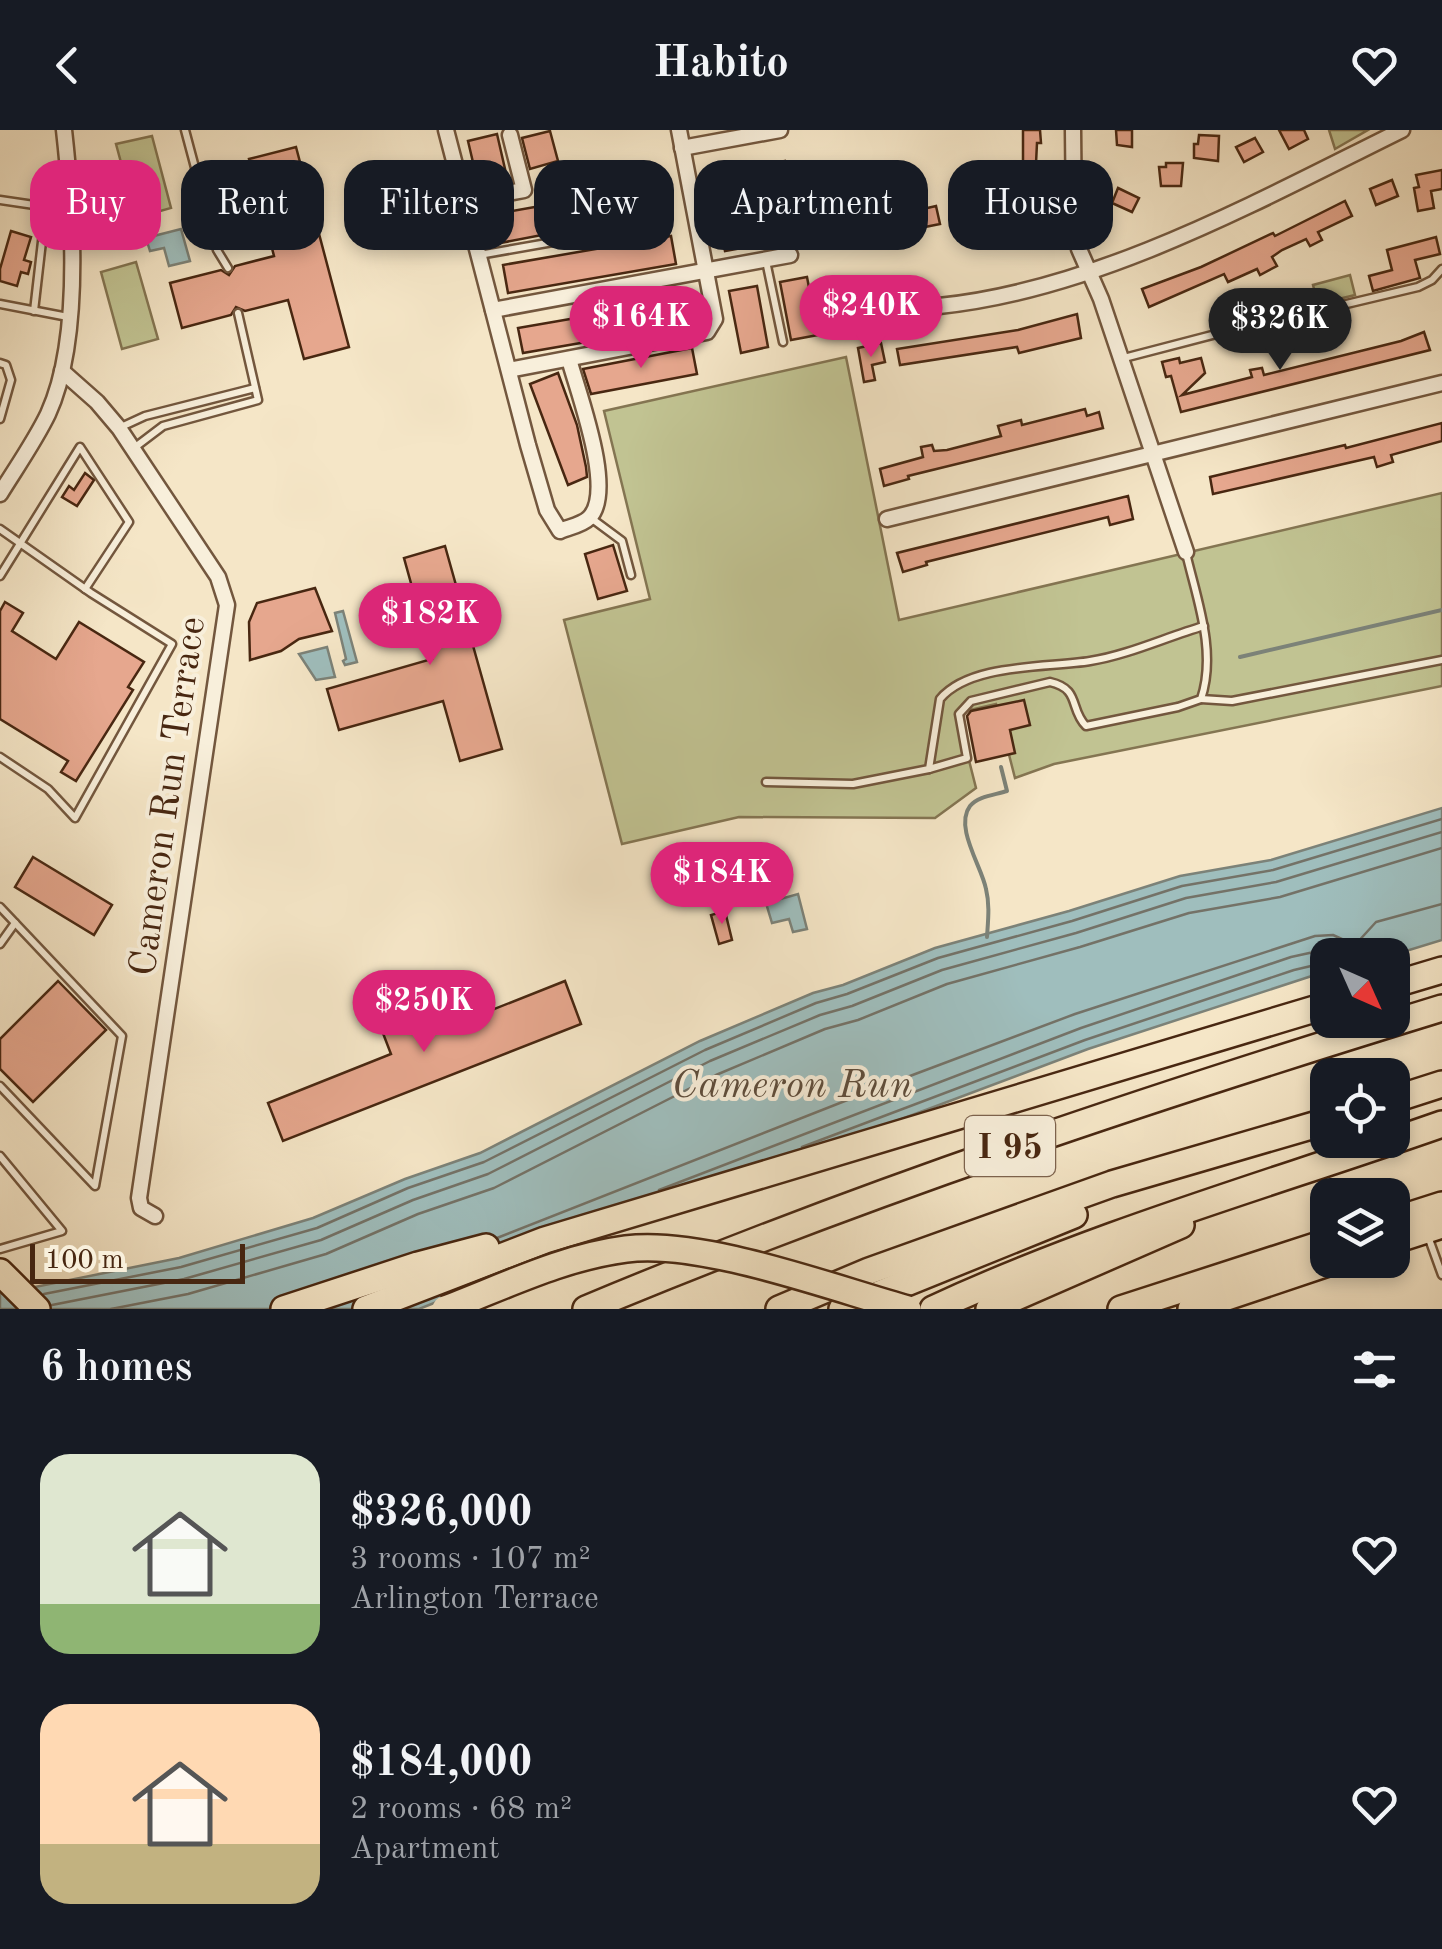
<!DOCTYPE html>
<html lang="en">
<head>
<meta charset="utf-8">
<style>
	:root { --surface:#171b24; --page:#242831; --text:#f1f3f6; --muted:#9ea1a6; --accent:#db2777 }
	body { margin:0; font-family:"Old Standard TT",serif; background:var(--page); color:var(--text); height:100vh; display:flex; flex-direction:column; font-size:38px; white-space:nowrap }
	* { box-sizing:border-box; margin:0 }
	p { font-size:32px; color:var(--muted) }
	.icon { flex:none; width:55px; height:55px; fill:none; stroke:currentColor; stroke-width:2; stroke-linecap:round; stroke-linejoin:round }
	.map { position:relative; height:1179px; overflow:hidden }
	.side { display:flex; flex-direction:column; background:var(--surface); flex:1 }
	.side>* { flex:none }
	.top-card { position:absolute; left:30px; top:30px; width:1382px; height:90px; display:flex; gap:20px }
	.needle { width:65px; rotate:135deg }
	.buttons { position:absolute; left:1310px; top:808px; display:grid; gap:20px }
	.buttons a { display:grid; place-items:center; width:100px; height:100px; border-radius:20px; background:var(--surface); box-shadow:0 5px 15px #0003; font-size:50px }
	.scale { position:absolute; left:30px; bottom:25px; width:215px; box-sizing:border-box; padding-left:10px; border:5px solid #482711; border-top:0; font-size:28px; line-height:35px; white-space:nowrap; color:#482711; -webkit-text-stroke:8px #f8efdb; paint-order:stroke }
	.price { position:absolute; translate:-50% -85px; padding:0 22px; border-radius:35px; background:var(--accent); color:#fff; font-size:32px; line-height:65px; filter:drop-shadow(0 2px 5px #0008) }
	.price::after { content:''; position:absolute; left:50%; top:60px; width:30px; height:22px; margin-left:-15px; background:inherit; clip-path:polygon(0 0,100% 0,50% 100%) }
	.price.on { background:#222; color:#fff }
	ul { padding:0; list-style:none }
	li { display:flex; align-items:center; gap:30px; height:250px; padding:0 40px }
	li span { display:grid; place-items:center; flex:none; width:280px; height:200px; border-radius:30px; color:#555 }
	li>.icon { margin-inline-start:auto }
	span .icon { width:120px; height:120px; fill:#fffc; stroke-width:1 }
	li b { font-size:42px }
	h2 { display:flex; justify-content:space-between; align-items:center; height:120px; padding:0 40px; font-size:42px }
	.pill { padding:0 35px; border-radius:30px; background:var(--surface); box-shadow:0 5px 15px #0003; font-size:35px; line-height:90px }
	.pill.on { background:var(--accent); color:#fff }
	header { display:flex; justify-content:space-between; align-items:center; height:130px; padding:0 40px; background:var(--surface); font-size:45px; font-weight:700 }
	.map>svg:first-child { display:block }
</style>
</head>
<body>
<header><svg class="icon" aria-label="back" viewBox="0 0 24 24"><path d="M15 5l-7 7 7 7"/></svg>Habito<svg class="icon" aria-label="heart" viewBox="0 0 24 24"><path d="M12 20l-8-8c-3-5 5-10 8-4 3-6 11-1 8 4z"/></svg></header>
<div class="map">
<svg width="1442" height="1179" viewBox="0 0 1442 1179">
	<rect width="100%" height="100%" fill="#f5e6c7"/>
	<filter id="stains"><feTurbulence type="fractalNoise" baseFrequency=".002" numOctaves="4"/><feColorMatrix values="0 0 0 0 .2 0 0 0 0 .09 0 0 0 0 .02 0 0 0 .5 -.17"/></filter>
	<radialGradient id="worn" r=".72"><stop offset=".6" stop-color="#630" stop-opacity="0"/><stop offset="1" stop-color="#630" stop-opacity=".3"/></radialGradient>
	<g fill="#c1c392" stroke="#847552" stroke-width="2.5">
		<path d="M1329 0H1368L1335 19Z"/>
		<path d="M152 6 171 78 136 88 116 14Z"/>
		<path d="M136 132 158 209 122 219 101 142Z"/>
		<path d="M1350 145 1355 165 1318 174 1313 155Z"/>
		<path d="M846 227 899 490 1442 363V556L1054 634 1015 648 996 574 957 583 976 658 935 688 739 687 622 714 564 490 650 469 604 281Z"/>
	</g>
	<g fill="#9fbebd" stroke="#7c8278" stroke-width="2.5">
		<path d="M181 99 190 131 169 136 164 118 150 121 146 108Z"/>
		<path d="M343 481 357 532 345 535 343 531 346 529 335 483Z"/>
		<path d="M327 517 335 547 316 550 299 524Z"/>
		<path d="M1442 678V810L1393 825H1328L1327 841 1088 919 891 993 419 1179H0V1164L179 1128 313 1088 405 1049 480 1023 700 911 813 863 843 855 935 818 1069 781 1180 746 1271 730Z"/>
		<path d="M798 764 807 799 793 802 789 789 772 793 766 773Z"/>
	</g>
	<g fill="none" stroke-linecap="round" stroke-linejoin="round">
		<g stroke="#747267" stroke-width="2.5">
			<path d="M802 1017 1085 910 1294 840 1328 832"/>
			<path d="M659 1060 1081 898 1291 827 1323 820 1341 825"/>
			<path d="M497 1108 878 958 1075 884 1315 806 1333 805 1355 815 1376 792 1442 774"/>
			<path d="M44 1164 181 1137 317 1098 408 1058 484 1032 705 920 816 873 847 864 938 828 1072 791 1182 756 1273 740 1442 689"/>
			<path d="M52 1175 184 1149 321 1110 413 1070 488 1044 710 931 820 885 852 876 942 840 1076 803 1186 768 1276 752 1442 702"/>
			<path d="M111 1179 188 1164 326 1124 418 1084 494 1058 716 945 825 899 858 890 947 854 1080 817 1189 783 1280 767 1442 718"/>
		</g>
		<g stroke="#7c8278" stroke-width="4">
			<path d="M1240 527 1442 480"/>
			<path d="M987 807C988 791 990 775 986 759 982 737 954 697 970 676 978 666 995 665 1007 661L1001 637"/>
		</g>
	</g>
	<g fill="#e6a78e" stroke="#482711" stroke-width="2.5">
		<path d="M1023 0H1040L1041 13H1037L1034 74H1038V96H1018L1019 56H1013L1014 45H1009V33H1023Z"/>
		<path d="M1116 0H1132V17L1117 15Z"/>
		<path d="M1279 0H1304L1308 9 1289 19Z"/>
		<path d="M550 1 558 31 530 39 522 8Z"/>
		<path d="M497 4 508 52 479 58 468 11Z"/>
		<path d="M1199 5 1219 6 1218 31 1194 28V14H1198Z"/>
		<path d="M1255 8 1263 22 1244 32 1236 17Z"/>
		<path d="M296 17 349 217 304 229 288 170 245 181 236 177 231 185 182 198 170 153 221 140 229 145 235 136 274 126 249 29Z"/>
		<path d="M785 31 790 58 715 72 710 45Z"/>
		<path d="M1166 33H1183L1181 56H1161L1159 37H1166Z"/>
		<path d="M1442 40V59L1431 61 1434 78 1418 81 1414 58 1419 57 1416 45Z"/>
		<path d="M1392 50 1398 66 1376 75 1370 59Z"/>
		<path d="M650 55 655 79 637 83 632 59Z"/>
		<path d="M1118 58 1139 68 1132 82 1112 73Z"/>
		<path d="M895 67 896 75 921 70 923 79 936 76 940 94 915 99 913 89 858 96 837 103 834 86 874 79 872 70Z"/>
		<path d="M1345 71 1352 86 1318 102 1322 110 1310 116 1306 109 1282 120 1272 127 1277 136 1260 145 1257 139 1228 152 1224 144 1149 177 1142 159 1201 137 1273 103 1275 106Z"/>
		<path d="M563 72 568 100 495 114 490 85Z"/>
		<path d="M782 84 787 110 725 121 720 95Z"/>
		<path d="M11 101 31 107 24 130 31 132 28 144 21 142 17 156 0 151V139Z"/>
		<path d="M671 106 676 134 508 163 503 135Z"/>
		<path d="M1436 107 1440 124 1415 130 1420 148 1373 161 1369 146 1392 140 1387 120Z"/>
		<path d="M807 147 818 205 791 210 780 152Z"/>
		<path d="M757 156 768 217 741 223 729 161Z"/>
		<path d="M686 169 690 194 523 223 518 198Z"/>
		<path d="M1077 184 1081 208 1019 223 1017 217 900 235 897 219 1018 200Z"/>
		<path d="M1424 202 1430 220 1181 282 1171 246 1166 247 1162 232 1179 228 1180 233 1201 228 1205 243 1182 265 1252 247 1250 240 1262 238 1264 245 1401 211Z"/>
		<path d="M881 213 885 232 872 235 875 250 864 252 858 218Z"/>
		<path d="M692 218 697 244 591 264 583 239Z"/>
		<path d="M558 243 577 295 586 337 587 347 568 355 530 254Z"/>
		<path d="M1085 279 1087 286 1099 282 1103 298 908 346 909 349 884 356 880 339 923 327 921 317 932 315 934 321 947 320 1001 306 998 296 1021 290 1022 295Z"/>
		<path d="M1442 293V311L1391 325 1393 332 1377 337 1374 327 1213 364 1210 347 1345 315 1346 318Z"/>
		<path d="M85 343 94 350 77 376 62 367 69 356 74 360Z"/>
		<path d="M1128 366 1133 389 1110 395 1108 387 926 432 927 435 903 442 897 423Z"/>
		<path d="M613 415 627 461 598 469 585 424Z"/>
		<path d="M445 416 502 619 460 631 443 571 339 600 327 559 432 529 404 428Z"/>
		<path d="M315 458 332 501 299 509 281 521 250 530 249 492 257 473Z"/>
		<path d="M5 472 23 483 12 501 56 529 79 492 144 532 128 557 133 560 76 651 61 642 68 631 0 589V481Z"/>
		<path d="M1024 570 1030 595 1010 600 1015 623 976 632 967 586 971 581Z"/>
		<path d="M33 727 112 775 94 805 15 757Z"/>
		<path d="M725 781 732 810 719 814 711 785Z"/>
		<path d="M58 851 106 900 33 972 0 939V909Z"/>
		<path d="M565 851 581 894 283 1011 268 973 391 924 371 872 407 858 426 906Z"/>
	</g>
	<g fill="none" stroke-linecap="round" stroke-linejoin="round">
		<defs>
			<g id="lane">
				<path d="M185 0 217 120 228 138"/>
				<path d="M799 69 802 87"/>
				<path d="M0 70 68 80"/>
				<path d="M696 83 809 67"/>
				<path d="M479 125 570 109"/>
				<path d="M766 131 783 212"/>
				<path d="M0 174 68 187"/>
				<path d="M34 181 46 77"/>
				<path d="M1124 228 1293 184 1313 182 1418 157 1432 150 1442 139"/>
				<path d="M0 233 6 235 11 250 0 289"/>
				<path d="M119 298 145 286 255 258"/>
				<path d="M134 318 163 296 258 270 238 183"/>
				<path d="M591 388 622 411 631 445"/>
				<path d="M0 399 91 463 172 514 75 688 48 659 0 627"/>
				<path d="M0 446 80 317 129 392 85 459"/>
				<path d="M1201 569 1232 571 1442 530"/>
				<path d="M929 639 967 628 959 584 971 571 1050 552C1081 559 1069 579 1086 596L1178 577 1201 569C1217 522 1197 470 1186 423"/>
				<path d="M766 652 853 654 929 639 940 569C970 533 1048 538 1090 531 1128 525 1166 507 1204 496"/>
				<path d="M0 777 122 906 95 1056 0 956"/>
				<path d="M0 814 15 793"/>
				<path d="M0 1026 62 1101 0 1119"/>
				<path d="M1429 1109 1442 1145"/>
			</g>
			<g id="street">
				<path d="M446 0 528 315 547 380 560 401C569 397 582 395 589 388 616 362 578 263 569 229"/>
				<path d="M1073 0 1074 90 1079 119 1101 169 1186 422"/>
				<path d="M682 18 780 0"/>
				<path d="M465 71 524 60 510 5"/>
				<path d="M865 167C884 184 915 179 939 176 1098 160 1260 70 1402 0"/>
				<path d="M493 180 790 125"/>
				<path d="M509 240 707 202 715 189 679 0"/>
				<path d="M62 241 97 272 119 298 218 447 227 475 139 1068 141 1078 155 1086"/>
				<path d="M0 364C16 338 35 311 48 284 82 210 73 80 64 0"/>
				<path d="M887 389 1442 253"/>
			</g>
			<g id="highway">
				<path d="M1392 855 1442 840"/>
				<path d="M1392 970 1442 954"/>
				<path d="M1392 1091 1442 1075"/>
				<path d="M1392 1111 1442 1095"/>
				<path d="M0 1142 37 1179"/>
				<path d="M284 1179 418 1135 486 1117"/>
				<path d="M366 1179 545 1110 1328 875"/>
				<path d="M586 1179C866 1062 1152 967 1442 878"/>
				<path d="M779 1179 869 1141 1112 1054 1328 991"/>
				<path d="M842 1179 1074 1085"/>
				<path d="M933 1179C1097 1103 1271 1054 1442 994"/>
				<path d="M989 1179 1181 1095"/>
				<path d="M1121 1179 1328 1112"/>
				<path d="M1191 1179 1337 1130"/>
			</g>
		</defs>
		<use href="#lane" stroke="#73573e" stroke-width="11"/>
		<use href="#street" stroke="#73573e" stroke-width="19"/>
		<use href="#highway" stroke="#482711" stroke-width="30"/>
		<use href="#lane" stroke="#f8efdb" stroke-width="6"/>
		<use href="#street" stroke="#f8efdb" stroke-width="14"/>
		<use href="#highway" stroke="#f5e6c7" stroke-width="25"/>
		<defs>
			<path id="highway-bridge" d="M445 1179C503 1157 563 1127 626 1119 702 1109 832 1158 908 1179"/>
		</defs>
		<use href="#highway-bridge" stroke="#482711" stroke-width="30" stroke-linecap="butt"/>
		<use href="#highway-bridge" stroke="#f5e6c7" stroke-width="25"/>
	</g>
	<g text-anchor="middle" stroke-width="8" stroke-linejoin="round" paint-order="stroke">
		<rect fill="#f8efdb" stroke="#7d634e" stroke-width="2.5" x="965" y="986" width="90" height="60" rx="8"/>
		<g font-size="35" font-weight="bold" fill="#482711">
			<text x="1010" y="1028">I 95</text>
		</g>
		<g font-size="38" fill="#482711" stroke="#f8efdb">
			<text transform="translate(166 666) rotate(-82)" y="13">Cameron Run Terrace</text>
		</g>
		<g font-size="40" font-style="italic" fill="#5e4d3c" stroke="#f8efdb">
			<text x="792" y="967">Cameron Run</text>
		</g>
	</g>
	<rect width="100%" height="100%" filter="url(#stains)"/>
	<rect width="100%" height="100%" fill="url(#worn)"/>
</svg>
<div class="buttons">
<a><svg class="needle" viewBox="-14 -14 28 28"><path d="M0-13l5 13h-10z" fill="#e53935"/><path d="M0 13l5-13h-10z" fill="#9ea1a6"/></svg></a>
<a><svg class="icon" aria-label="locate" viewBox="0 0 24 24"><circle cx="12" cy="12" r="6"/><path d="M12 2v4M12 18v4M2 12h4M18 12h4"/></svg></a>
<a><svg class="icon" aria-label="layers" viewBox="0 0 24 24"><path d="M12 4l9 5-9 5-9-5zM3 14l9 5 9-5"/></svg></a>
</div>
<div class="scale">100 m</div>
<b class="price" style="left:871px;top:230px">$240K</b>
<b class="price" style="left:641px;top:241px">$164K</b>
<b class="price on" style="left:1280px;top:243px">$326K</b>
<b class="price" style="left:430px;top:538px">$182K</b>
<b class="price" style="left:722px;top:797px">$184K</b>
<b class="price" style="left:424px;top:925px">$250K</b>
<div class="top-card">
<a class="pill on">Buy</a>
<a class="pill">Rent</a>
<a class="pill">Filters</a>
<a class="pill">New</a>
<a class="pill">Apartment</a>
<a class="pill">House</a>
</div>
</div>
<section class="side">
<h2>6 homes<svg class="icon" aria-label="filters" viewBox="0 0 24 24"><path d="M4 7h16M4 17h16"/><circle cx="9" cy="7" r="2"/><circle cx="15" cy="17" r="2"/></svg></h2>
<ul>
<li><span style="background:linear-gradient(#dfe7d0 75%,#8fb573 0)"><svg class="icon" aria-label="home" viewBox="0 0 24 24"><path d="M3 11l9-7 9 7M6 9v11h12V9"/></svg></span><div><b>$326,000</b><p>3 rooms · 107 m²</p><p>Arlington Terrace</p></div><svg class="icon" aria-label="heart" viewBox="0 0 24 24"><path d="M12 20l-8-8c-3-5 5-10 8-4 3-6 11-1 8 4z"/></svg></li>
<li><span style="background:linear-gradient(#ffd9b3 70%,#c2b280 0)"><svg class="icon" aria-label="home" viewBox="0 0 24 24"><path d="M3 11l9-7 9 7M6 9v11h12V9"/></svg></span><div><b>$184,000</b><p>2 rooms · 68 m²</p><p>Apartment</p></div><svg class="icon" aria-label="heart" viewBox="0 0 24 24"><path d="M12 20l-8-8c-3-5 5-10 8-4 3-6 11-1 8 4z"/></svg></li>
</ul>
</section>
</body>
</html>
